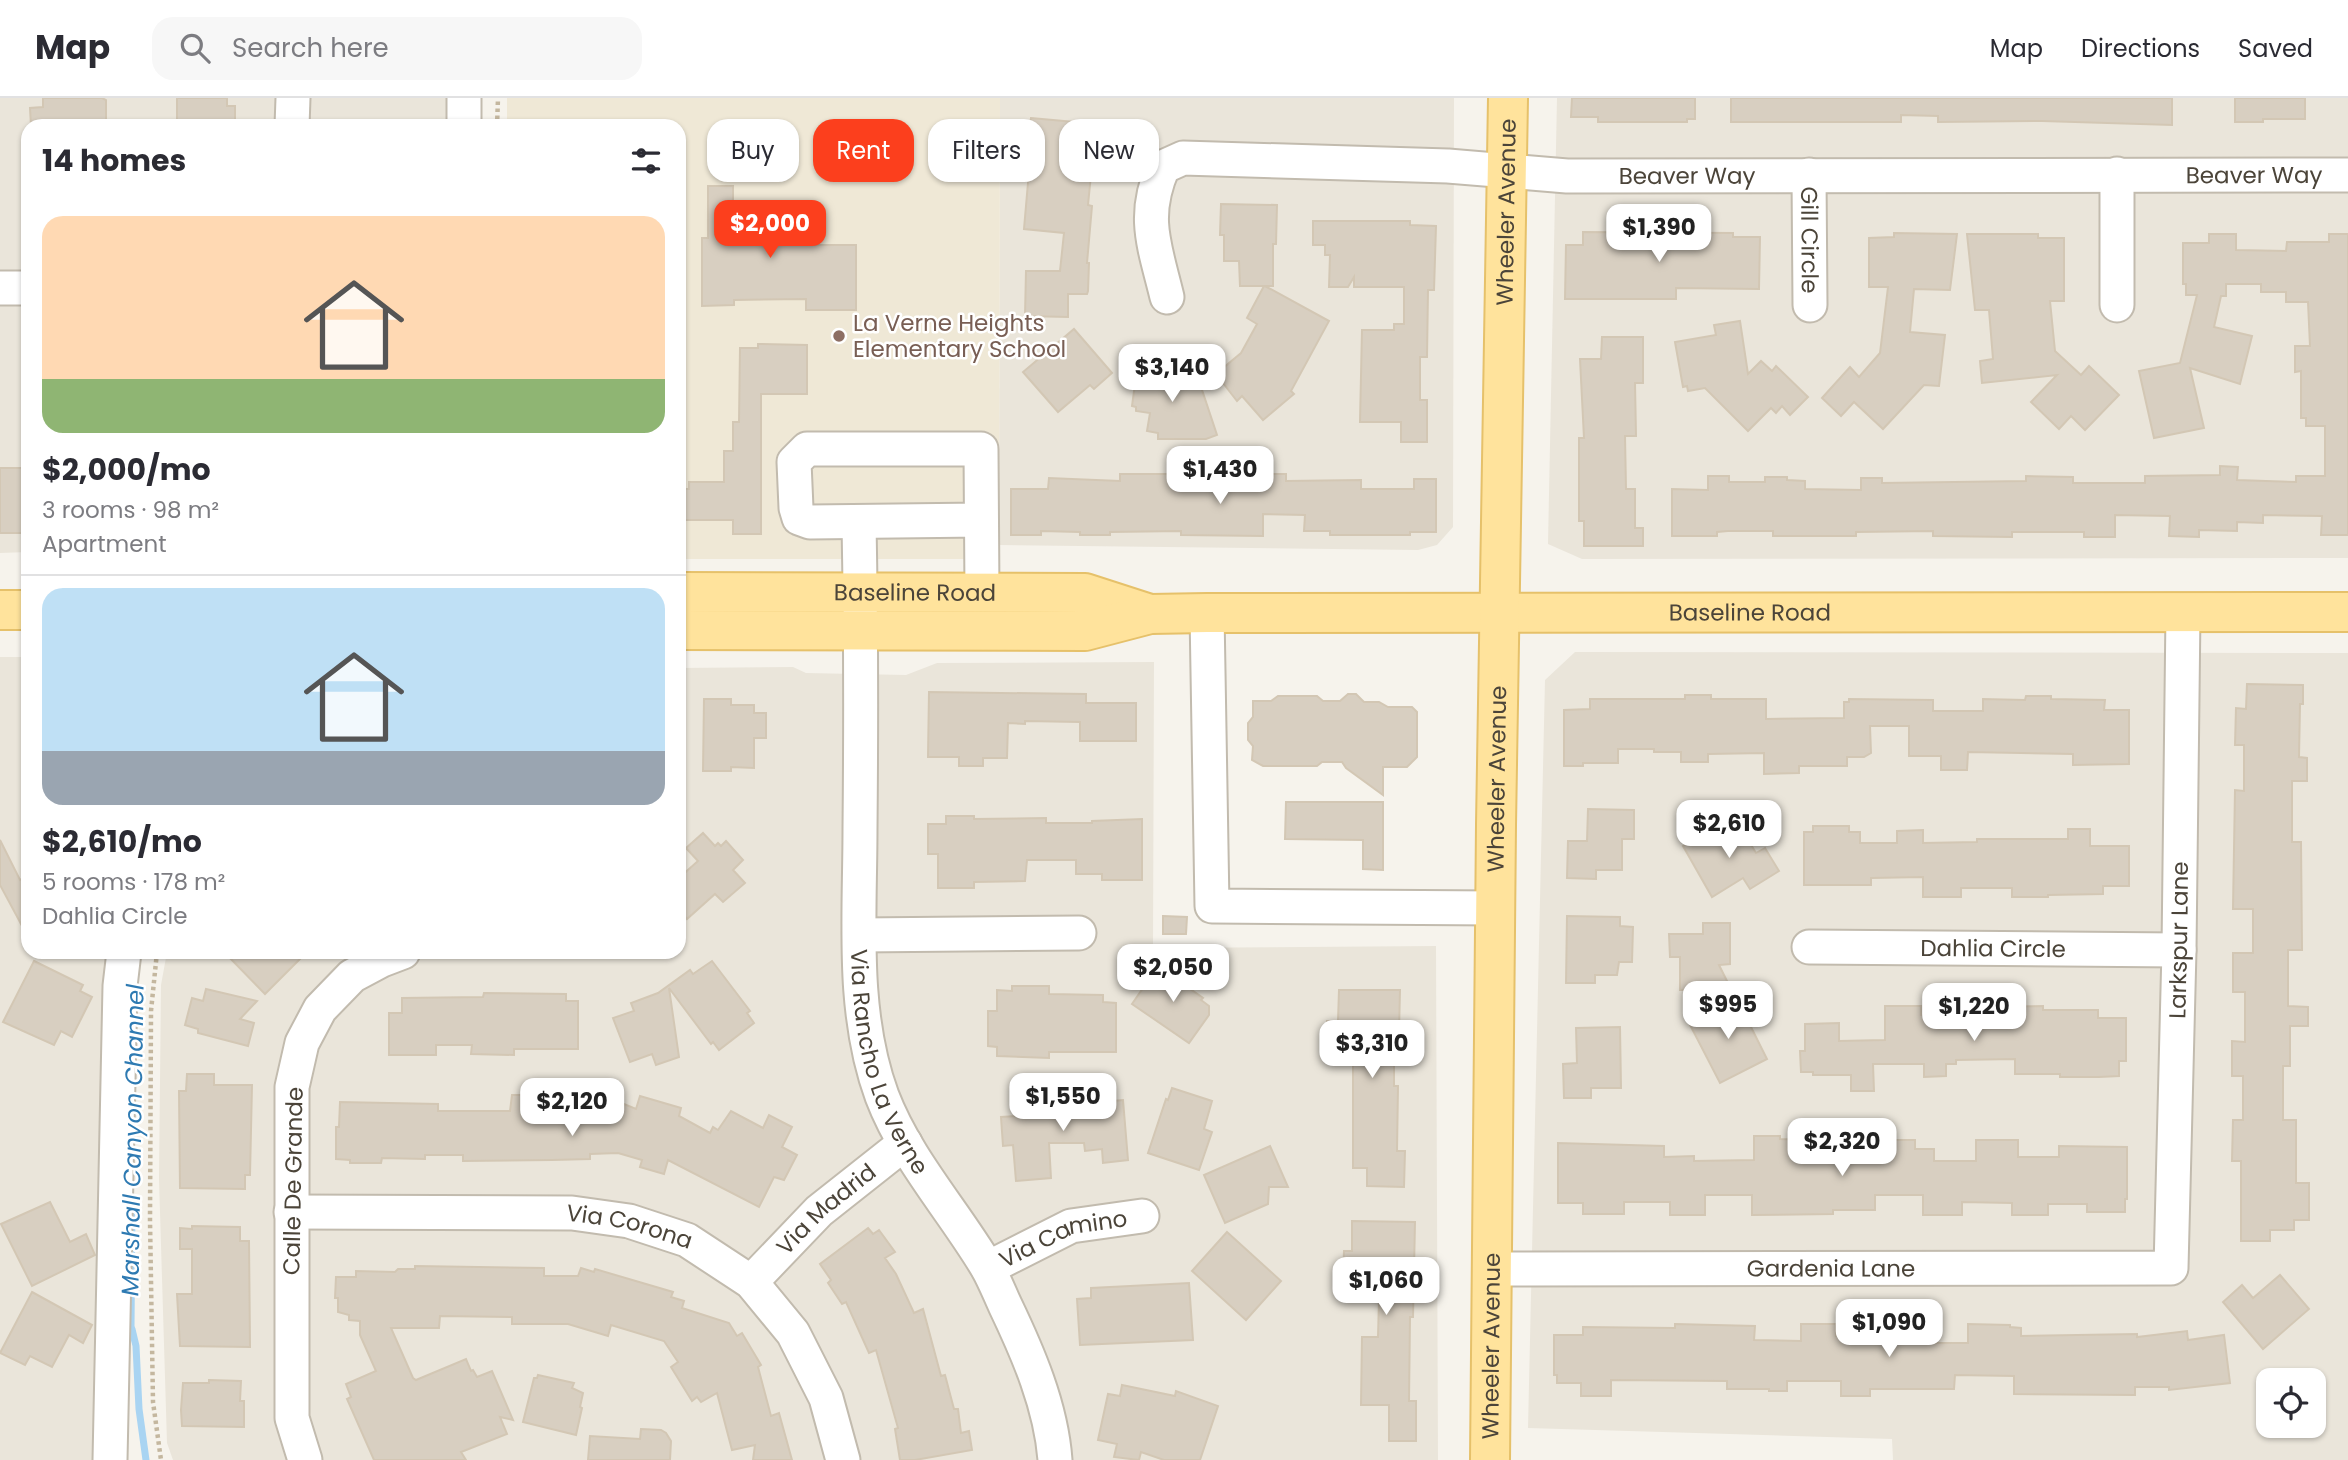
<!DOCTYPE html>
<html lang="en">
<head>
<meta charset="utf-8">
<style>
	:root { --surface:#fff; --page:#f7f7f7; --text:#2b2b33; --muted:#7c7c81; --line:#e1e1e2; --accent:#fc3f1d }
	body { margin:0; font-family:Poppins,sans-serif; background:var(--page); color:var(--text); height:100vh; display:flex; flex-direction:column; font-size:26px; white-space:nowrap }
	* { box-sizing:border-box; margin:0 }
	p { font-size:23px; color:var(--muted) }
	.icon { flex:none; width:38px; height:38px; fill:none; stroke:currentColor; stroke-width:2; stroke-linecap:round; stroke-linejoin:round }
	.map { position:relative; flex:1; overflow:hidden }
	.side { position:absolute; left:21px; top:21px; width:665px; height:840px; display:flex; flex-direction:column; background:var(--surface); border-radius:21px; box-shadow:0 2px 5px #0004 }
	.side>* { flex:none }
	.hud { position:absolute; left:707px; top:21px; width:665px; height:63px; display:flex; gap:14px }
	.controls { position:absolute; left:2256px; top:1270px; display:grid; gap:14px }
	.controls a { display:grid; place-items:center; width:70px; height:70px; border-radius:14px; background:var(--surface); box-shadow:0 2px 5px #0004; font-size:35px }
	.price { position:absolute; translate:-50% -60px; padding:0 16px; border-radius:14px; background:#fff; color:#222; font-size:23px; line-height:46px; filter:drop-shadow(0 2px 4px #0008) }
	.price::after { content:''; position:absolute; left:50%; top:42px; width:21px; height:16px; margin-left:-10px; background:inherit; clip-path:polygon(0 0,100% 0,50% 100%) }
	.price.current { background:var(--accent); color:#fff }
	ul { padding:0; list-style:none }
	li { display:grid; align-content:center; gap:14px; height:371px; padding:0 21px }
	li+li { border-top:2px solid var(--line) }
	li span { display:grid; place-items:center; height:217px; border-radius:21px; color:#555 }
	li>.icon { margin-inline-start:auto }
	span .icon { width:126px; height:126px; fill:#fffc; stroke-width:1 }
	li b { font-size:30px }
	h2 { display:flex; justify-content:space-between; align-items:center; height:84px; padding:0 21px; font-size:30px }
	.pill { padding:0 24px; border-radius:21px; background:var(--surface); box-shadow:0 2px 5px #0004; font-size:24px; line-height:63px }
	.pill.current { background:var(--accent); color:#fff }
	header { display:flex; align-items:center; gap:42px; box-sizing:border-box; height:98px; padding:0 35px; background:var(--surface); border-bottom:2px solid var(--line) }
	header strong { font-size:33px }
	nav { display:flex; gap:38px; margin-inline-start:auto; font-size:24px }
	.search { width:490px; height:63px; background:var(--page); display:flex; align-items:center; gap:18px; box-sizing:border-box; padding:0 24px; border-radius:21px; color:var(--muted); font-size:26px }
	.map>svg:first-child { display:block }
</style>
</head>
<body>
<header>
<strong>Map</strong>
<div class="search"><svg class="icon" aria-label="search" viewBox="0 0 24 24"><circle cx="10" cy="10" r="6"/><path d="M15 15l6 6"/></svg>Search here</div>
<nav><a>Map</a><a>Directions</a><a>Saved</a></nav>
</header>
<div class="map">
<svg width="2348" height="1362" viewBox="0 0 2348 1362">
	<rect width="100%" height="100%" fill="#f6f3ec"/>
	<g fill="#eae5da" fill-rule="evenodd">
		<path d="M0 0H450L449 28H28V454L0 455Z"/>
		<path d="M1000 0H1454L1453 429 1437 447 1418 452 999 447Z"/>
		<path d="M1557 0H2348V460L1582 461 1548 446Z"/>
		<path d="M1575 554 2348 555V1362H1893L1892 1341 1528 1330 1545 582ZM2268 1283H2314V1328H2268Z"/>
		<path d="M0 559H28V854H136L103 1362H0Z"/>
		<path d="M1154 564 1153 850 1436 848 1438 1362H173L167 1345 159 1081 161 887 167 854H679V570L793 569 806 575 906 577 937 565Z"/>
	</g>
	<path fill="#efe8d6" d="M507 0H1000L999 461H679V28H507Z"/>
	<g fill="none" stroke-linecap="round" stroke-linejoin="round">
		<g stroke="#a9d4f2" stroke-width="7">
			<path d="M132 1231 136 1248 139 1311 146 1362"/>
			<path d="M127 1246 131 1230 132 1112"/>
		</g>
	</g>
	<g fill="#d8cfc1" stroke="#d3c7b4" stroke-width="2">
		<path d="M43 0H102L106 2V28H31L30 10 43 9Z"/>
		<path d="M177 0H227V8H235V28H177Z"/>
		<path d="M1572 0H1695V21H1687V24H1598V19H1571Z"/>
		<path d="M1731 0H2172V27L2042 23 1938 24V18L1901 17V24H1731Z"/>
		<path d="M2235 0H2305V21H2263V24H2235Z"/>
		<path d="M1031 20 1096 26 1088 107 1092 108 1087 165H1089L1088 193 1087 196H1068V219L1025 218 1026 173H1060L1064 135 1024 131 1029 73 1027 72V59Z"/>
		<path d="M708 88H733V111H791V147H856V212H806V201L734 202V207L702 208V140H708Z"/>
		<path d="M1221 106 1277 107 1276 146H1273V188H1265L1329 223 1291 293 1294 296 1263 322 1242 298 1237 303 1216 276 1241 255 1257 226 1247 220 1264 188H1240L1239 163H1224V137H1220Z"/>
		<path d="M1313 123H1410V127L1436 128 1434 192H1428L1427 259H1420V302H1427V344H1401V324H1360L1362 232H1394V226H1404V189H1354V179L1348 189H1329L1330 157H1325V147H1313Z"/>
		<path d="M1583 134 1733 135V139H1760L1759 191 1676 190V201H1565L1566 147H1583Z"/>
		<path d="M1894 135 1957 136 1950 192 1914 191 1910 234 1945 237 1939 288 1924 287 1883 331 1854 304 1841 318 1822 300 1850 269 1859 279 1880 255 1888 189H1869V140L1894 139Z"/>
		<path d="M1967 136H2038V140H2064V203H2050L2055 253 2081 277 2089 268 2119 297 2085 332 2071 318 2059 331 2031 304 2057 277 1982 285 1980 263 1993 261 1989 212H1975Z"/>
		<path d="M2209 136H2236V152L2286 153 2287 144H2329V136H2348V437H2321L2322 418 2263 417V425L2237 424V433L2199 432V439L2169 438 2170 418 2115 417V439H2084V434H2012V439L1933 438V433L1856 434V438H1773V433H1728L1717 434V438H1672V391L1708 392V378H1729V384H1765V379H1787V382L1805 383V391L1861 392V380H1882V385L2026 383V378L2073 379V385H2145V378L2220 377V368L2238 369 2237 382 2296 384V378H2325V328H2306V320H2301V273L2295 274V248H2310L2308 204H2286V194H2261V186H2226V198H2221L2214 229 2252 238 2240 286 2190 270 2204 330 2154 340 2139 273 2180 265 2197 197H2186V186H2183V145H2209Z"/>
		<path d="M1740 223 1748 276 1761 263 1772 273 1776 268 1808 299 1790 317 1782 308 1776 315 1771 310 1748 333 1705 290 1688 293 1687 288 1683 289 1675 244 1716 237 1714 227Z"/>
		<path d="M1074 231 1112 275 1094 291 1090 287 1058 314 1023 274Z"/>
		<path d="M1602 239H1643V285H1635L1636 338H1625L1626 391H1635V430H1643V448H1584V423H1579V340H1584L1580 261H1601Z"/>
		<path d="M758 246 807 247V296H761V436H733V422H679V391H689V384H724V353H733V324H739L740 250H758Z"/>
		<path d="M1138 264 1179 270 1177 282 1200 286 1217 337 1206 341H1158V335L1147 333 1150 315 1136 313V309L1132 308Z"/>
		<rect x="0" y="370" width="28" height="65"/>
		<path d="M1120 376H1170V381H1240V376H1286V383L1361 382V391H1414V381H1436V434H1410V437H1330V433H1304L1305 417 1263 416V438L1181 437V433L1110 434V437H1080V434L1041 433V437H1011V391H1048L1049 380 1120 383Z"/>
		<path d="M2247 586 2303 587V606H2300L2299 659 2307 660V683H2292V744H2301L2302 852H2288V908L2308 909V928H2290V968H2283V1022H2296V1085H2309V1122H2294V1132H2270V1143H2241V1063H2232L2233 1022H2243V978H2232V943L2245 944V894H2233V855H2253V811H2233L2235 692 2244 693V647H2235L2236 610 2246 611Z"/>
		<path d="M929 594 1086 596V605H1136V643H1080V624L1025 623V626L1008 625 1007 660H983V668H959V659H928Z"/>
		<path d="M1348 596H1356L1364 604H1379L1388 609H1412L1417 614V659L1407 669H1383V697L1346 670 1342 664H1322L1317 668H1263L1252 662 1253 648 1248 642V625L1253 619V603H1271L1278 598H1317L1323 603H1340Z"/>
		<path d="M1685 597H1711V601H1766V621L1844 620V604H1849V601L1933 602V613H1983V601L2025 602 2026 598H2051V601L2105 602 2104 612H2129V666L2073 667V656L1968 654 1967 672H1941V658H1909V628H1870L1871 655 1864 659H1847V668H1799V675L1764 676V655L1708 656V664H1681V654H1654V651H1618V665H1583V668H1564V612L1590 611V601H1685Z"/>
		<path d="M704 601H731V607H754V615H766V640H754V670L731 669V673H703Z"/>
		<path d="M1286 704H1383V772L1363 771V742L1285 741Z"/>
		<path d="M1588 711 1634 712V741H1622V772H1596V781L1567 780 1568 743H1587Z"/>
		<path d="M946 718H974V721L1046 720V725H1092V723L1142 721V782H1102V776H1076V762H1027L1025 783 974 784V790H938V756H928V726H946Z"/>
		<path d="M1716 728 1723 740 1740 729 1756 755 1765 750 1779 773 1750 791 1743 780 1712 799 1683 748Z"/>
		<path d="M1813 728H1849V734H1860V745H1897V733L1923 732V745L1977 744V741H2068V731H2090V748H2129V788H2103V796L2048 797V799H2012V790H1961V799H1923V779L1871 780V787H1804V734H1813Z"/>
		<path d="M703 735 715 748 718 745 721 748 726 743 743 762 733 772 745 785 723 804 715 796 687 821 679 812V780L698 763 686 750Z"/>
		<path d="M0 742 20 782 28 778V839L0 787Z"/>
		<path d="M1163 818 1187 819 1186 836H1163Z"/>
		<path d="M1567 818 1620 819V828L1633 829 1632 864H1619L1617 877H1595V885H1566Z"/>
		<path d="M1703 825H1730V866L1719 867 1731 891 1680 892V859H1670L1669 836H1703Z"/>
		<path d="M224 854H307L265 896Z"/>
		<path d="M34 863 83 887 80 893 92 899 72 939 61 933 54 947 3 924Z"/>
		<path d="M712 863 750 913 747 915 754 925 719 952 713 944 711 946 669 890 679 959 656 967 652 956 630 964 613 920 634 913 631 905 658 895 690 872 693 876Z"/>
		<path d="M1161 864 1176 875 1173 879 1203 900 1201 902 1209 908V917L1189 945 1132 906Z"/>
		<path d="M1012 888H1049V896L1103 897V904L1116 905V954H1049V960L997 958V949L988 948V913H997V892L1012 893Z"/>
		<path d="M206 891 257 903 240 921 254 925 248 948 198 935V931L185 927 192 900 203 903Z"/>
		<path d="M1339 892H1400L1399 933H1394V988H1398L1397 1053H1405L1404 1089 1367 1088V1070H1353V960H1342L1339 948H1327V923H1338Z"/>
		<path d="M484 895 566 896V903H578V951H514V957L471 956 472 947H436V957H389V915H402V900L483 899Z"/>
		<path d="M1737 901 1767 961 1720 985 1689 925Z"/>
		<path d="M1885 908H1921V917H1976V909L2043 908V912H2098V920H2126V963H2119V978L2099 979H2060V976H2015V961L1956 962V966H1946V978L1924 979V966H1873L1874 993H1851V977H1813V974H1801L1800 953H1805V926L1839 925V943L1885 942Z"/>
		<path d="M1620 929 1621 990H1591V1000H1564L1563 966 1577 965 1576 930Z"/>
		<path d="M187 976H214V987H252L250 1077H245V1091L180 1090 179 993H186Z"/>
		<path d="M1172 990 1212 1003 1204 1031 1212 1034 1199 1072 1148 1055 1166 1001 1168 1002Z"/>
		<path d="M512 997H531V1001L593 999V1006H624L636 1011 640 998 681 1010 679 1018 710 1035 713 1029 718 1032 731 1013 763 1030 769 1017 792 1029 782 1049 797 1057 784 1082 774 1079 759 1109 668 1062 664 1076 640 1069 642 1062 618 1055 590 1056V1061L552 1062 463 1063V1057H425V1061L382 1060 381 1065H350V1062L336 1061V1029H339L340 1004 438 1006V1013H510Z"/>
		<path d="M1054 997 1055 1008 1123 1002 1128 1062 1103 1065 1102 1051 1085 1053 1084 1045H1049L1051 1080 1016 1083 1013 1047 1003 1048 1001 1019 1018 1018 1019 1004 1026 1003V999Z"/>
		<path d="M1754 1038H1780V1041L1855 1044V1059H1891V1042H1915V1051H1934V1063H1976V1042H2018V1059H2059V1048L2127 1049V1101H2125V1114H2087V1106H2048V1117H2012V1105L1962 1104V1117H1923V1097H1875V1112H1833V1116L1752 1117V1097H1705V1117H1670V1104H1624V1116H1583V1105H1558V1045L1664 1048V1059L1694 1058V1063L1754 1062Z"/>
		<path d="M1270 1048 1288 1089H1269L1268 1106 1225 1125 1204 1077Z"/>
		<path d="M50 1104 70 1144 86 1136 95 1157 32 1188 1 1126Z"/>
		<path d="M1352 1123 1415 1124 1413 1219H1410L1409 1303H1416V1343H1389V1307H1361L1362 1239H1378L1379 1201 1352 1200V1177H1343L1344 1153H1352Z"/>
		<path d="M192 1128 240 1129V1143H249L250 1249 180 1248 177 1196H192V1151H180V1130L192 1131Z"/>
		<path d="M868 1130 873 1136 879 1132 895 1154 885 1160 896 1176 914 1215 923 1211 941 1278 945 1277 954 1311H958L961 1335 969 1333 972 1352 915 1362H900L895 1331 898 1330 876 1252 869 1255 846 1204 842 1206 828 1185 831 1182 820 1166Z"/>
		<path d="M1227 1134 1281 1183 1246 1222 1192 1173Z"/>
		<path d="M415 1168 544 1170V1178H578L581 1170 594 1174 595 1171 673 1194 671 1199 684 1203 682 1210 729 1225 737 1238 742 1235 761 1267 758 1269 771 1318 779 1315 792 1362H753L755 1347 732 1352 717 1295 701 1304 697 1299 692 1303 671 1269 678 1264 664 1243 611 1227 608 1238 568 1226H512V1219L440 1218 439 1230H391L413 1280 416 1282 466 1261 471 1273 473 1272 477 1279 492 1273 513 1322 500 1319 507 1336 461 1354 466 1362H374L347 1301 351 1299 346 1286 376 1273 360 1237V1223L349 1222V1217L338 1214V1200H335L336 1179H356V1173L395 1174 398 1171H415Z"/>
		<path d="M2280 1177 2309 1211 2263 1251 2223 1204 2242 1187 2253 1200Z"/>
		<path d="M1189 1185 1193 1242 1080 1247 1077 1201 1091 1200V1190Z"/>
		<path d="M32 1194 92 1227 83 1245 69 1237 52 1269 30 1258 25 1267 0 1255Z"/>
		<path d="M1675 1226 1755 1228 1754 1242 1801 1243V1226H1836V1238L1884 1239V1226H1923V1245H1968V1226L2010 1227V1229L2021 1230V1238L2137 1236V1239L2187 1233 2188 1242 2224 1237 2230 1285 2169 1292V1289H2135V1297L2014 1296V1278L1955 1277 1954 1291H1870V1298H1841V1283H1787V1293H1769V1291H1727V1283L1611 1282V1298H1581V1285H1557V1277H1554V1237H1583V1229L1675 1230Z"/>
		<path d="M538 1277 574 1285 572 1290 583 1295 580 1309 582 1310 576 1337 523 1324 534 1280H537Z"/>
		<path d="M209 1282 241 1283 240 1303H244V1329L182 1328 181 1312 183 1285H209Z"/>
		<path d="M1122 1287 1175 1298 1176 1293 1218 1308 1200 1362H1164L1141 1354 1139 1362 1114 1359 1117 1346 1098 1342 1108 1296 1120 1298Z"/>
		<path d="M641 1331 661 1332 666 1335 671 1343 670 1362H588L590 1338 640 1341Z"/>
	</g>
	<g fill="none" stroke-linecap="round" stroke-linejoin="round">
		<defs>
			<g id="minor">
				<path d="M292 28 293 0"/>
				<path d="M464 28V0"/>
				<path id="s1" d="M1809 77 1810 207"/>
				<path d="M0 190H28"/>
				<path id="s2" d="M1167 199C1155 149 1141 119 1163 69L1183 60 1448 68 1567 78 2348 77"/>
				<path d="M2117 207V76"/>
				<path d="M981 422 810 424 799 420 796 410 794 364 807 351H981L982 496"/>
				<path id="s3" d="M859 425C861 527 861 629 860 731 860 820 851 914 882 998 906 1061 953 1112 987 1169 994 1181 999 1194 1005 1207 1028 1255 1051 1308 1055 1362"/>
				<path d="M1207 515 1212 808 1496 810"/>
				<path d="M860 837 1079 835"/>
				<path id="s4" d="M1809 849 2179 852"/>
				<path id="s5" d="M291 1114 572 1115 629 1123 687 1142 751 1184 793 1235 826 1300 843 1362"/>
				<path id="s6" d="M988 1170 1071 1128 1142 1118"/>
				<path id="s7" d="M1491 1171 2171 1170 2179 852 2183 514"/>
				<path id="s8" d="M751 1184 819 1113 905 1045"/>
				<path d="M110 1362 120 888 124 854"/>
				<path d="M305 1362 292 1320V989L302 945 320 911 352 878 382 862 403 854"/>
			</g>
			<g id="major">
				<path id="s9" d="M679 494 1085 495 1150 516"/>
				<path d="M0 512H28"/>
				<path id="s10" d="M679 532 1085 533 1150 516 1207 515 2348 514"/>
				<path id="s11" d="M1490 1362 1496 727 1508 0"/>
			</g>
		</defs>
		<use href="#minor" stroke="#c2bbae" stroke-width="37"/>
		<use href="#major" stroke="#e6c16a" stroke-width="42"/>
		<g stroke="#c4b79f" stroke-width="4.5" stroke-dasharray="3.5 3.5" stroke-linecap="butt">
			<path d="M497 28 498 0"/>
			<path d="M157 854 151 913 150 1122 153 1304 161 1362"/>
		</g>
		<use href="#minor" stroke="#fff" stroke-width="33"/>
		<use href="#major" stroke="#ffe39c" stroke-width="38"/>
	</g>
	<circle fill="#8d6e63" stroke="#fff" stroke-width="2.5" cx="839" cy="238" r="7"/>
	<g text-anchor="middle" stroke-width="5" stroke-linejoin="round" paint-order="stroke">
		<g font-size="23" fill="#4b4439" stroke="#fff">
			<text dy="8" stroke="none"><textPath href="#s2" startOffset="1227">Beaver Way</textPath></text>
			<text dy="8" stroke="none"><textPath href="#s2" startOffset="660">Beaver Way</textPath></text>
			<text dy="8" stroke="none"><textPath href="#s11" startOffset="1248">Wheeler Avenue</textPath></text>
			<text dy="8" stroke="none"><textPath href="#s1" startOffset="65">Gill Circle</textPath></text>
			<text dy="8" stroke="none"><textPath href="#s9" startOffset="236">Baseline Road</textPath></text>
			<text dy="8" stroke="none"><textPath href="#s10" startOffset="1073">Baseline Road</textPath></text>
			<text dy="8" stroke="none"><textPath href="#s11" startOffset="681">Wheeler Avenue</textPath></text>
			<text dy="8" stroke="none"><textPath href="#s7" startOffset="1008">Larkspur Lane</textPath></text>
			<text dy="8" stroke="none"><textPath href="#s4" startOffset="184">Dahlia Circle</textPath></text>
			<text dy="8" stroke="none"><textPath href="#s3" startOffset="544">Via Rancho La Verne</textPath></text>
			<text transform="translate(293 1083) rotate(-89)" y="8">Calle De Grande</text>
			<text dy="8" stroke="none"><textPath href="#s8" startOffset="105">Via Madrid</textPath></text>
			<text dy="8" stroke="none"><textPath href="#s5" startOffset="340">Via Corona</textPath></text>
			<text dy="8" stroke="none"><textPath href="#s6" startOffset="82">Via Camino</textPath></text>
			<text dy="8" stroke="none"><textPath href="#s7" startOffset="340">Gardenia Lane</textPath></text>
			<text dy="8" stroke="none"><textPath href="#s11" startOffset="114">Wheeler Avenue</textPath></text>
		</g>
		<g font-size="23" fill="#785e54" stroke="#fff" text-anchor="start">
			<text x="853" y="233">La Verne Heights<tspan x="853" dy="26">Elementary School</tspan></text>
		</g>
		<g font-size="24" font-style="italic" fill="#2e7ab2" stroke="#fff">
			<text transform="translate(133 1042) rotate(-89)" y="8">Marshall Canyon Channel</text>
		</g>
	</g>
</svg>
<div class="controls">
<a><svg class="icon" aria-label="locate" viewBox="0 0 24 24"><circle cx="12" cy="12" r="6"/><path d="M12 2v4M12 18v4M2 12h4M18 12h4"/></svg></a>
</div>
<b class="price current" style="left:770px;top:162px">$2,000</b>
<b class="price" style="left:1659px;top:166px">$1,390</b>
<b class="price" style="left:1172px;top:306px">$3,140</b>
<b class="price" style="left:1220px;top:408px">$1,430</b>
<b class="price" style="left:1729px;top:762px">$2,610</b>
<b class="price" style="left:1173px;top:906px">$2,050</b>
<b class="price" style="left:1728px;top:943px">$995</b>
<b class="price" style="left:1974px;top:945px">$1,220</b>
<b class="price" style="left:1372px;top:982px">$3,310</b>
<b class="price" style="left:1063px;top:1035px">$1,550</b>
<b class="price" style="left:572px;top:1040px">$2,120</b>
<b class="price" style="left:1842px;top:1080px">$2,320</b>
<b class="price" style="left:1386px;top:1219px">$1,060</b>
<b class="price" style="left:1889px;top:1261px">$1,090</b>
<div class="hud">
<a class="pill">Buy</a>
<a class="pill current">Rent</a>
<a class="pill">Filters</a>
<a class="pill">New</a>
</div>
<section class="side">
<h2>14 homes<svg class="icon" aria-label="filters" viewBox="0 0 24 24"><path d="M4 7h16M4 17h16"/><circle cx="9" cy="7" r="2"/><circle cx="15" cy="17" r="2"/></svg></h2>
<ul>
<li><span style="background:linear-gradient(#ffd9b3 75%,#8fb573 0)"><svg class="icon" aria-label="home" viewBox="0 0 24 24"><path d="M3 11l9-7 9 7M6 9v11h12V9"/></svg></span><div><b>$2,000/mo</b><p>3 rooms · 98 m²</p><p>Apartment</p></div></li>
<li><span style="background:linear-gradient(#bfe0f5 75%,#9aa5b1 0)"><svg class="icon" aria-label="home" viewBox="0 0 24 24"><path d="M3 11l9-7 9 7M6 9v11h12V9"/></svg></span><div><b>$2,610/mo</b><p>5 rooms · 178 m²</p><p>Dahlia Circle</p></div></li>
</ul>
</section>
</div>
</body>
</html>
